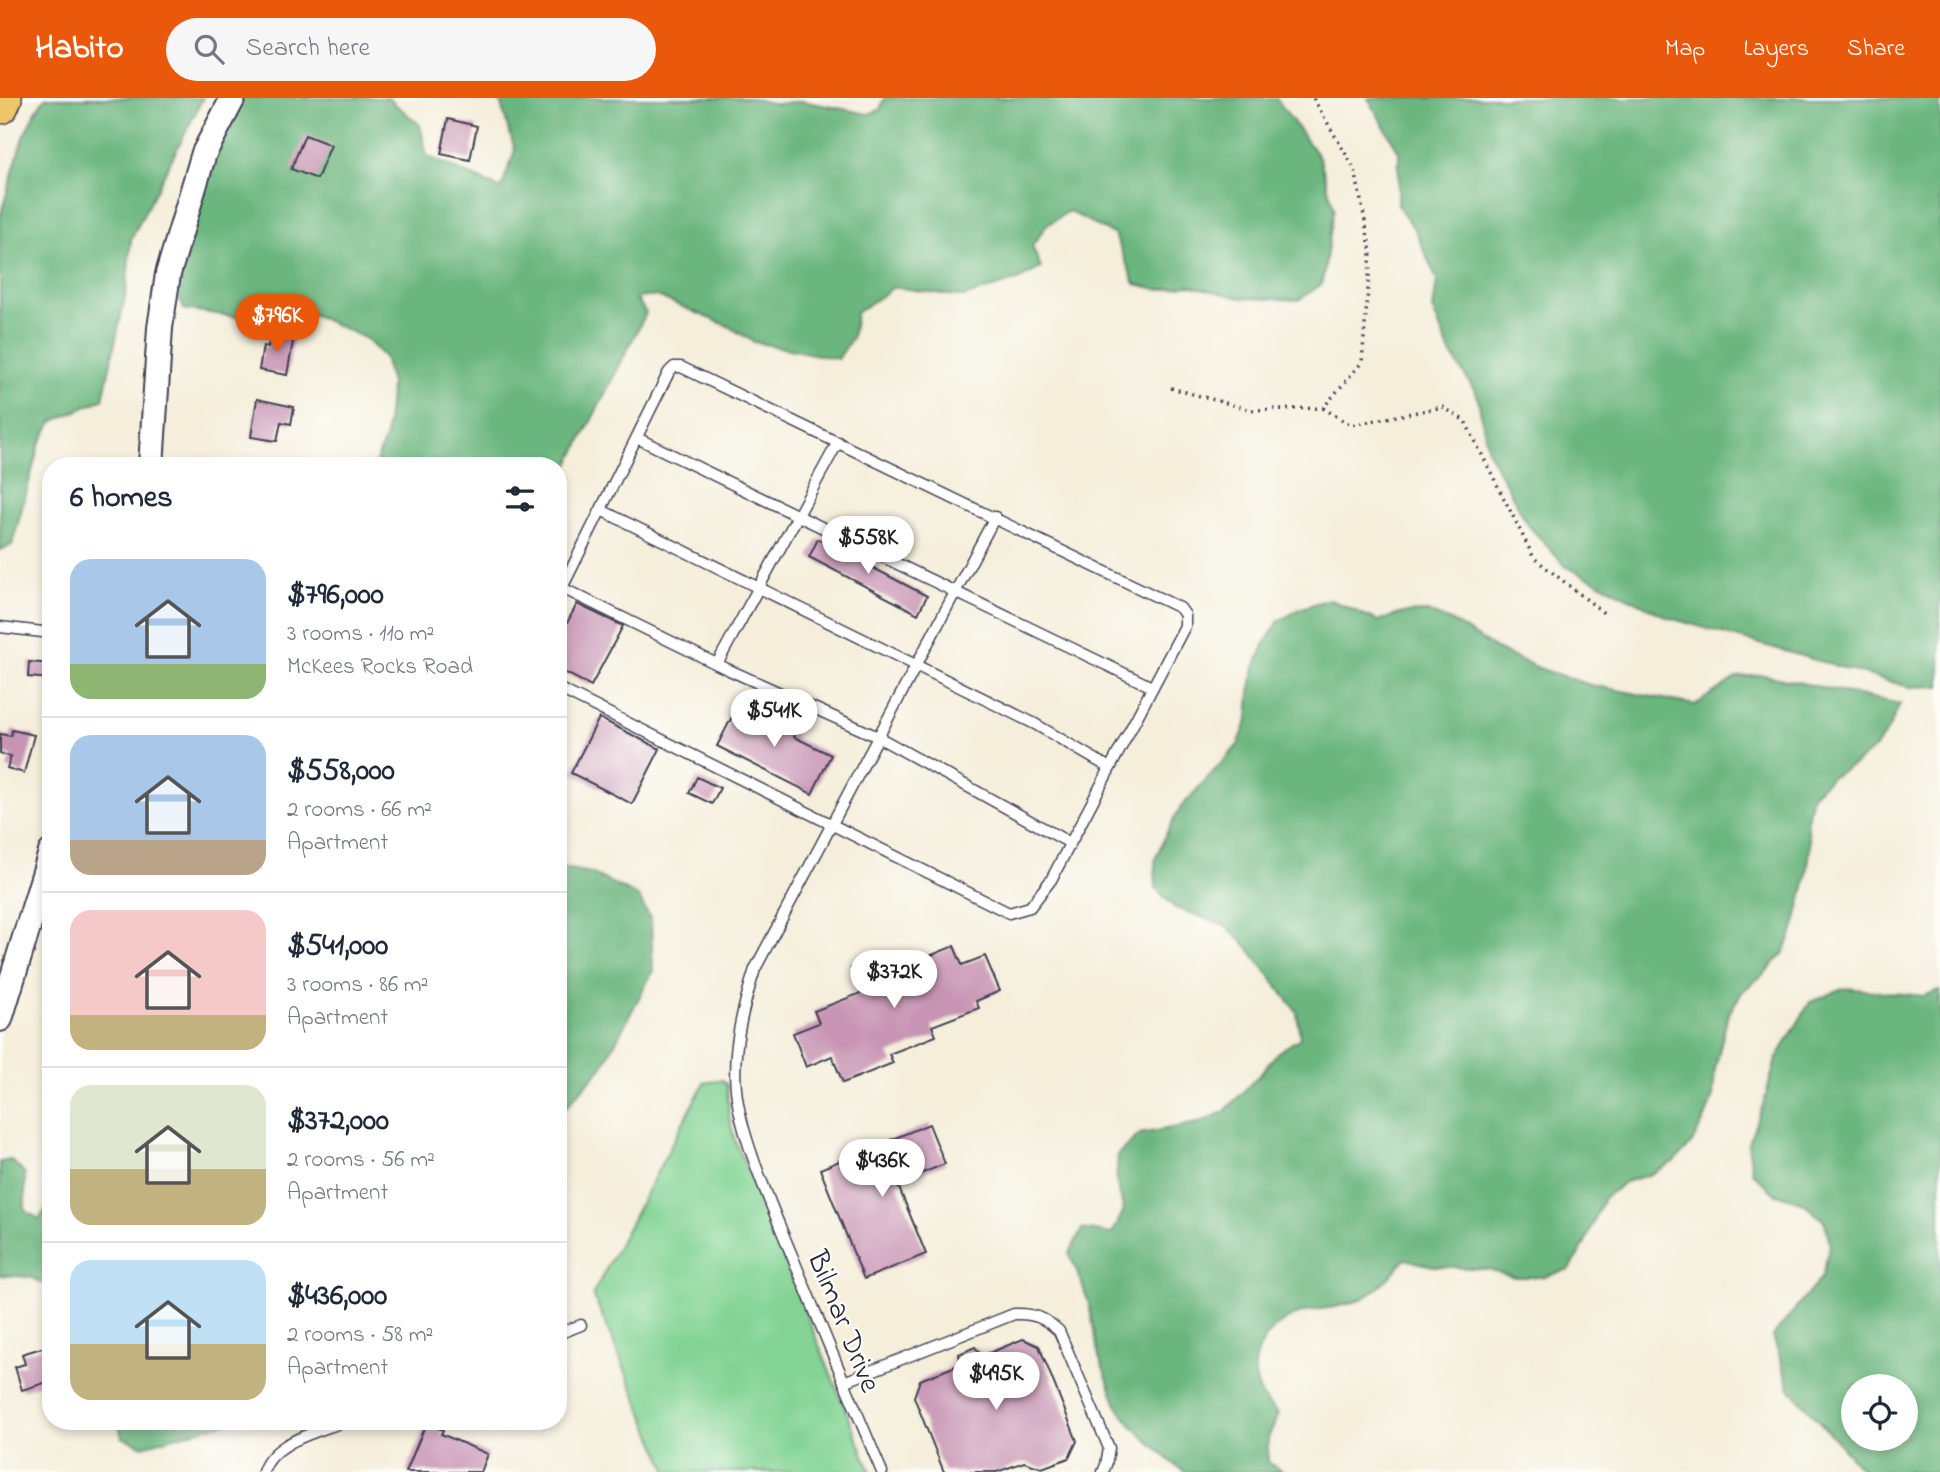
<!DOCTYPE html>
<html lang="en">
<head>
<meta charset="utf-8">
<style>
	:root { --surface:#fff; --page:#f6f6f7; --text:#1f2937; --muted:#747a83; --line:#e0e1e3; --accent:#ea580c }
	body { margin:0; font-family:"Indie Flower",sans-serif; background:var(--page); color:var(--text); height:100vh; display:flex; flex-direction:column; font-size:26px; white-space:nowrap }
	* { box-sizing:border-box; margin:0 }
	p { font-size:23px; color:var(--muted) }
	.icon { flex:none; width:38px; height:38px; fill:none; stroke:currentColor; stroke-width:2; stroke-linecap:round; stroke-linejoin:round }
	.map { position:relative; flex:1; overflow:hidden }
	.panel { position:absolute; left:42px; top:359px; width:525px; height:973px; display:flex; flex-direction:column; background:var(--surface); border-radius:28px; box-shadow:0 4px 10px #0003 }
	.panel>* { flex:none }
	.controls { position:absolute; left:1841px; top:1276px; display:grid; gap:14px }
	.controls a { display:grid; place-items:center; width:77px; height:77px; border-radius:50%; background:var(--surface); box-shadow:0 4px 10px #0003; font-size:35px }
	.price { position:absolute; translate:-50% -60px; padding:0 16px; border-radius:24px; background:#fff; color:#222; font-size:23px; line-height:46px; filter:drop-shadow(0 2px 4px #0008) }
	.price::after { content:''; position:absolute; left:50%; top:42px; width:21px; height:16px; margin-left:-10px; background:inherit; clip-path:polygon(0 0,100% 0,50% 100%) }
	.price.selected { background:var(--accent); color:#fff }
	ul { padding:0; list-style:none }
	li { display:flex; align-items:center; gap:21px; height:175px; padding:0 28px }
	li+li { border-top:2px solid var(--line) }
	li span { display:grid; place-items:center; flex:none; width:196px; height:140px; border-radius:21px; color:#555 }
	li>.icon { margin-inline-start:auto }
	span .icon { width:84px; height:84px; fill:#fffc; stroke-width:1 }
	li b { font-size:30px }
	h2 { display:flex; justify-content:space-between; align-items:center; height:84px; padding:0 28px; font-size:30px }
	header { display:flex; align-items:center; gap:42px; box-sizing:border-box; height:98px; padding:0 35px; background:var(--accent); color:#fff }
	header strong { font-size:33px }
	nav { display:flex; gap:38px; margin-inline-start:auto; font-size:24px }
	.search { width:490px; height:63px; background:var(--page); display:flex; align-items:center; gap:18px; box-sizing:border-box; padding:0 24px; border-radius:38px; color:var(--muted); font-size:26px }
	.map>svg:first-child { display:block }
</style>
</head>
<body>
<header>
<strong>Habito</strong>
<div class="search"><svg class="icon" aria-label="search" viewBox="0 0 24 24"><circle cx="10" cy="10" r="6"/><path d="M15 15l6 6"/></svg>Search here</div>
<nav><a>Map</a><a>Layers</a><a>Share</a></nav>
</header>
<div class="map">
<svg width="1940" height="1374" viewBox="0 0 1940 1374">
	<rect width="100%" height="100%" fill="#fdfcf7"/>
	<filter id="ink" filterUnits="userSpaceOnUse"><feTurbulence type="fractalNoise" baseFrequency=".0143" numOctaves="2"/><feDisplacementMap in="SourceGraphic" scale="14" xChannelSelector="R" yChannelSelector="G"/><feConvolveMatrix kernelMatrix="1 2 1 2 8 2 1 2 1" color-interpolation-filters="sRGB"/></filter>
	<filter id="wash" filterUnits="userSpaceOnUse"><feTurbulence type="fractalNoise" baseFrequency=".00686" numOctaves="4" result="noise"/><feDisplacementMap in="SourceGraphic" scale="28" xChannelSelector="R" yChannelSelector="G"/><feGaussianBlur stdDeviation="1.57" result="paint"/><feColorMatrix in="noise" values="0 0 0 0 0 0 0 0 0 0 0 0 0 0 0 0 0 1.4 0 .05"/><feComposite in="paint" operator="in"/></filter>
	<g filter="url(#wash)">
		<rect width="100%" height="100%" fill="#f4eeda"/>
		<path fill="#83d494" stroke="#527b68" stroke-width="2" d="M722 982 727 987 729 1018 735 1043 871 1374H668L593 1196 704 985Z"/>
		<g fill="#6ab67e" stroke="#466c5c" stroke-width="2" fill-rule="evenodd">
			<path d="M45 0H203L131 141 126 194 103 301 52 324 39 347 12 447 0 452V119L23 39 36 13Z"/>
			<path d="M237 0H388L420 27 427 58 501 91 515 52 499 0H751L776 6 802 3 868 16 880 12 884 0H1276L1320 61 1334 111 1322 186 1299 202 1241 200 1189 187 1161 192 1135 186 1115 137 1069 113 1047 127 1032 148 1041 170 1015 183 963 199 894 189 856 215 852 240 838 261 754 244 728 228 657 198 636 200 646 215 558 388V368L375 367 386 338 391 285 384 259 365 240 314 217 288 211 236 219 184 211 171 179Z"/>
			<path d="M1368 0H1940V588L1909 589 1667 519 1565 468 1528 427 1488 353 1477 296 1449 253 1433 212 1437 182 1415 132 1398 108 1399 54Z"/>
			<path d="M1329 501 1378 523 1403 515 1428 514 1453 524 1496 551 1541 571 1590 587 1695 607 1737 579 1764 577 1900 606 1889 630 1875 650 1855 666 1831 679 1812 697 1807 723 1810 750 1807 776 1794 830 1784 855 1765 875 1743 893 1728 916 1715 971 1713 998 1705 1020 1692 1045 1675 1063 1651 1076 1625 1084 1604 1100 1584 1147 1570 1171 1543 1179H1514L1488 1171 1432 1168 1405 1161C1390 1178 1378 1194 1357 1203 1341 1210 1321 1210 1305 1214 1269 1223 1243 1260 1261 1296 1265 1303 1273 1310 1278 1317L1268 1340V1364L1283 1374H1186L1176 1368 1135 1331 1118 1310 1099 1259 1089 1206 1080 1180 1069 1156 1082 1131 1112 1136 1124 1112 1116 1084 1118 1056 1140 1036 1198 1025 1224 1014 1262 974 1278 954 1300 940 1297 914 1246 847 1225 827 1175 810 1156 790 1155 762 1166 736 1180 710 1238 647 1248 621 1250 595 1255 569 1265 545 1279 523 1302 510Z"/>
			<path d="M558 769 591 775 638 798 651 822 653 873 603 968 558 1018Z"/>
			<path d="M1845 890 1924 898 1940 892V1374H1864L1790 1291 1773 1238 1822 1179 1830 1146 1825 1124 1804 1105 1774 1095 1752 1074 1748 1045 1764 1004 1776 962 1810 904ZM1853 1288H1906V1340H1853Z"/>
			<path d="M11 1062 25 1076V1112L39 1121 51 1104V1190L31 1179 0 1177V1064Z"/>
			<path d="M118 1323H232L143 1348 122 1339Z"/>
		</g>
		<g id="blocks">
			<g fill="#c794b4">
				<path d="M448 21 477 28 470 62 441 56Z"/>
				<path d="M305 37 331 47 317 81 291 71Z"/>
				<path d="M271 234 294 238 287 277 259 272 263 248 268 249Z"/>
				<path d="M257 301 294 309 291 326 281 324 277 343 251 339Z"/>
				<path d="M818 441 927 498 918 516 809 459Z"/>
				<path d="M577 506 623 528 591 588 558 571V542Z"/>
				<path d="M29 564 51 566V581L28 579Z"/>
				<path d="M739 605 796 634 794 639 831 657 812 696 717 648Z"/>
				<path d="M599 620 660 651 632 706 571 675Z"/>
				<path d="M12 632 34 637 24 675 7 670 11 658 0 656V636L11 638Z"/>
				<path d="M697 679 720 690 712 706 689 695Z"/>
				<path d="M954 848 962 867 985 858 1000 893 976 903 979 910 932 928 936 938 889 956 893 965 843 985 832 958 806 969 793 935 819 925 814 913 861 895 851 870 888 855 891 865 904 859 907 867Z"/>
				<path d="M929 1026 945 1066 897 1085 926 1156 864 1181 820 1071Z"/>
				<path d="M1023 1241 1039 1248 1077 1343 1069 1360 1042 1370 1024 1364 997 1374H944L914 1299 920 1282 961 1266 959 1256 975 1249 982 1258Z"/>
				<path d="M51 1247V1283L22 1292 15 1269 25 1266 22 1256Z"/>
				<path d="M426 1325 443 1332 441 1336 488 1356 481 1374H406Z"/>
			</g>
		</g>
	</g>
	<g filter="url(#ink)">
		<use href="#blocks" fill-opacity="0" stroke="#424153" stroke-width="2"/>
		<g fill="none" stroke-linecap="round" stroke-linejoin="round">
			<defs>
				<g id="service">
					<path d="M637 340 1152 589"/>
					<path d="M601 412 1035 626 1110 670"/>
					<path d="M562 490 727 571 878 639 1070 745"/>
					<path d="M558 498 669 274 674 269H681L1180 510 1185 517V528L1051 782 1030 809 1009 815 558 590"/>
					<path d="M0 529 51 535"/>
					<path d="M717 566 838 344"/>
					<path d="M558 1236 581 1227"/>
					<path d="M844 1284 1014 1216C1034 1215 1045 1220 1059 1233L1109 1350 1106 1367 1103 1374"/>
					<path d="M263 1374C273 1343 318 1334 345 1323"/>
					<path d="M882 1374C850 1299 819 1223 788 1148 770 1104 740 1037 736 991 732 951 743 909 755 871L995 419"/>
				</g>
				<g id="tertiary">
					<path d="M151 368 160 230 168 176 204 55 233 0"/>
					<path d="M0 921 51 754"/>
				</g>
				<path id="motorway" d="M0 7 3 0"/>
			</defs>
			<use href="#service" stroke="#424153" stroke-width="13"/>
			<use href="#tertiary" stroke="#424153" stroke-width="28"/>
			<use href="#motorway" stroke="#424153" stroke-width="40"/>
			<g stroke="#424153" stroke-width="3.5" stroke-dasharray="2 5" stroke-linecap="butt">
				<path d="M1171 290 1251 312 1323 310 1362 264 1371 154 1355 72 1313 0"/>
				<path d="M1323 310 1351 327 1443 309 1465 323 1534 460 1605 516"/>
			</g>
			<use href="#service" stroke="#fff" stroke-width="10"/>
			<use href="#tertiary" stroke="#fff" stroke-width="24"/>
			<use href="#motorway" stroke="#eec569" stroke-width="37"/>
		</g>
	</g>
	<g text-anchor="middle" stroke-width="5" stroke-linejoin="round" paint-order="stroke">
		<g font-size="30" fill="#22223b" stroke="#fdfcf7">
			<text transform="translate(845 1223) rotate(68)" y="10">Bilmar Drive</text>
		</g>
	</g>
</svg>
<div class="controls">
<a><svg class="icon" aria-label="locate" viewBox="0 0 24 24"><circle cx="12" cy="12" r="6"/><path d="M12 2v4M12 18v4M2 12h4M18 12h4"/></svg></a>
</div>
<b class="price selected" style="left:277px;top:256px">$796K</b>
<b class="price" style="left:868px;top:478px">$558K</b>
<b class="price" style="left:774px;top:651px">$541K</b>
<b class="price" style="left:894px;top:912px">$372K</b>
<b class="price" style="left:882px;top:1101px">$436K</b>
<b class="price" style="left:996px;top:1314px">$495K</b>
<section class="panel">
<h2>6 homes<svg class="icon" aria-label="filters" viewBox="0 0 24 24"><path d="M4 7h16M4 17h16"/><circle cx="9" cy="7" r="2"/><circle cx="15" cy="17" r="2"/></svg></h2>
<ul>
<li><span style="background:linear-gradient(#a9c7e8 75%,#8fb573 0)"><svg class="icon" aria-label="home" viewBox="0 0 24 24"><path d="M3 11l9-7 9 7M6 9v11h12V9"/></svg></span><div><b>$796,000</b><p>3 rooms · 110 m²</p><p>McKees Rocks Road</p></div></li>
<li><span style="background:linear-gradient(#a9c7e8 75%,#b9a48a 0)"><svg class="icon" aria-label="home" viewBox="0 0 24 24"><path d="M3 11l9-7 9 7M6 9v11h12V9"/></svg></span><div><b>$558,000</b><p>2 rooms · 66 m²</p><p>Apartment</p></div></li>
<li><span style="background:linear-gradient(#f6c9c9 75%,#c2b280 0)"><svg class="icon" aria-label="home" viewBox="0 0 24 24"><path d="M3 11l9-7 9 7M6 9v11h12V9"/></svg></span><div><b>$541,000</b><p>3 rooms · 86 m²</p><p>Apartment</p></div></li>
<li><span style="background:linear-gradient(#dfe7d0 60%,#c2b280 0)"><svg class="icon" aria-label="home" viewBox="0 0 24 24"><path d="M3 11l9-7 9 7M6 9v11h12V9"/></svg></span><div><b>$372,000</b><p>2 rooms · 56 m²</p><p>Apartment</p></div></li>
<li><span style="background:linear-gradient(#bfe0f5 60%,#c2b280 0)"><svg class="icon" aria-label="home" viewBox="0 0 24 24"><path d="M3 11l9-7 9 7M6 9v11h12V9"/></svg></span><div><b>$436,000</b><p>2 rooms · 58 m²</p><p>Apartment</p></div></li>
</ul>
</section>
</div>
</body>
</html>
